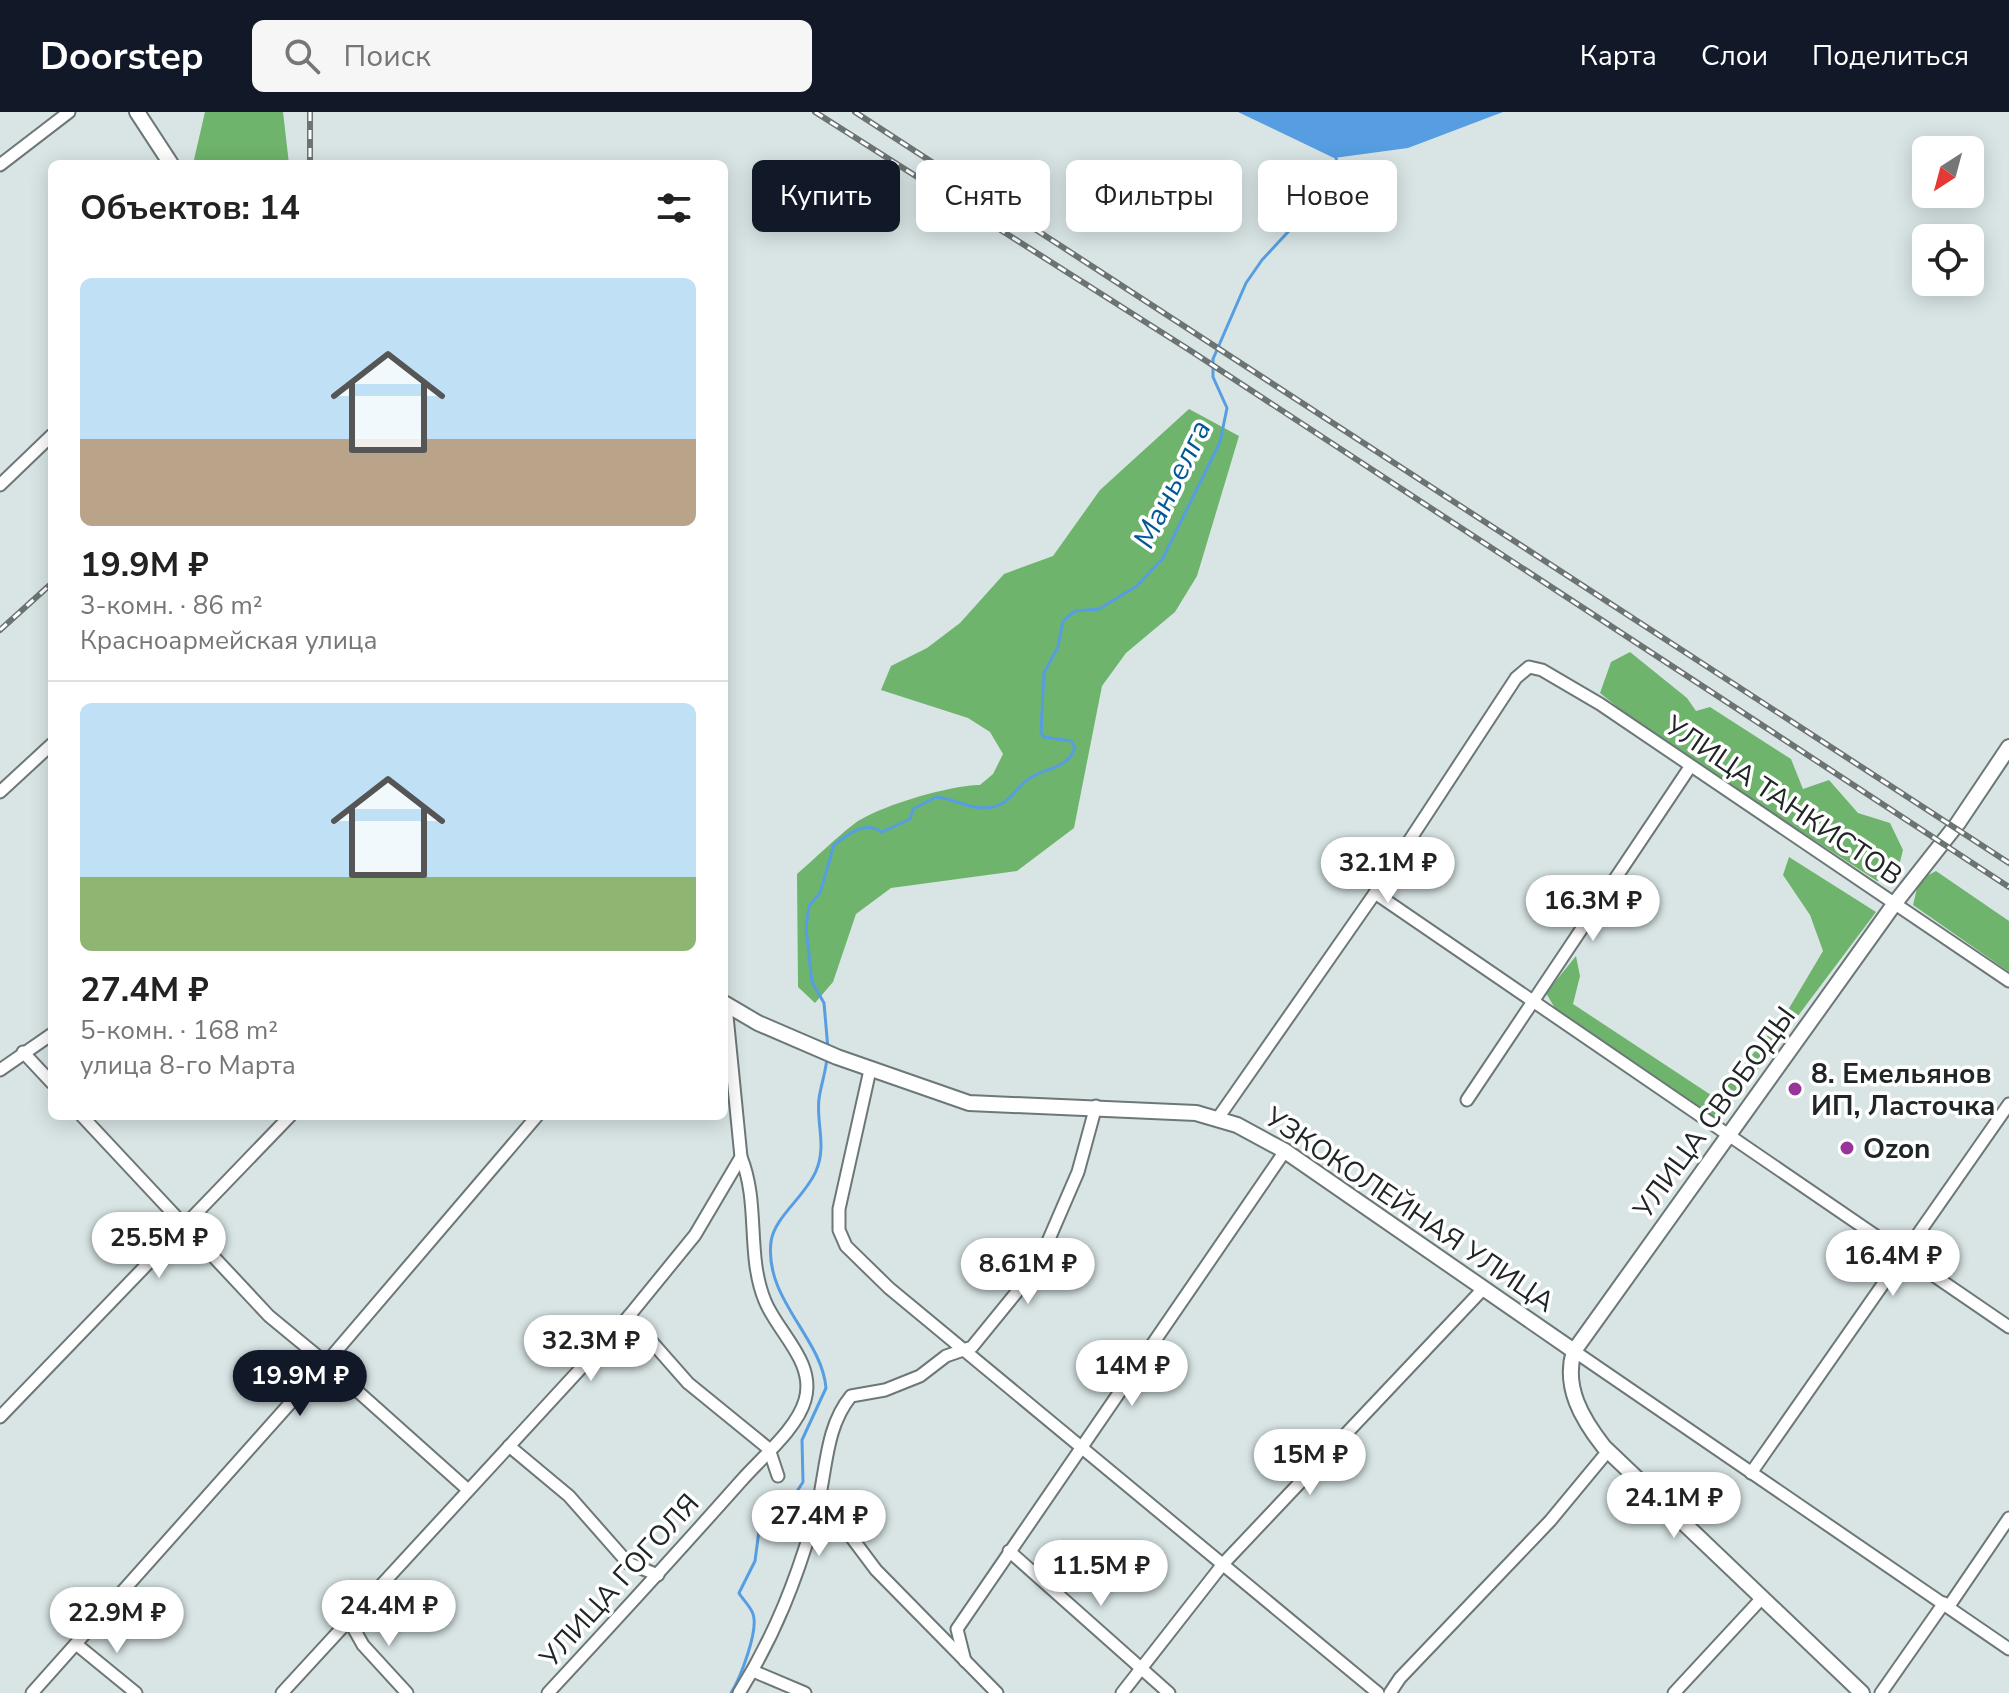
<!DOCTYPE html>
<html lang="ru">
<head>
<meta charset="utf-8">
<style>
	:root { --surface:#fff; --page:#f6f6f6; --text:#222; --muted:#767676; --line:#e0e0e0; --accent:#111827 }
	body { margin:0; font-family:"Nunito Sans",sans-serif; background:var(--page); color:var(--text); height:100vh; display:flex; flex-direction:column; font-size:30px; white-space:nowrap }
	* { box-sizing:border-box; margin:0 }
	p { font-size:26px; color:var(--muted) }
	.icon { flex:none; width:44px; height:44px; fill:none; stroke:currentColor; stroke-width:2; stroke-linecap:round; stroke-linejoin:round }
	.map { position:relative; flex:1; overflow:hidden }
	.sheet { position:absolute; left:48px; top:48px; width:680px; height:960px; display:flex; flex-direction:column; background:var(--surface); border-radius:12px; box-shadow:0 4px 20px #0003 }
	.sheet>* { flex:none }
	.hud { position:absolute; left:752px; top:48px; width:760px; height:72px; display:flex; gap:16px }
	.needle { width:52px; rotate:216deg }
	.controls { position:absolute; left:1912px; top:24px; display:grid; gap:16px }
	.controls a { display:grid; place-items:center; width:72px; height:72px; border-radius:12px; background:var(--surface); box-shadow:0 4px 20px #0003; font-size:40px }
	.price { position:absolute; translate:-50% -68px; padding:0 18px; border-radius:28px; background:#fff; color:#222; font-size:26px; line-height:52px; filter:drop-shadow(0 2px 4px #0008) }
	.price::after { content:''; position:absolute; left:50%; top:48px; width:24px; height:18px; margin-left:-12px; background:inherit; clip-path:polygon(0 0,100% 0,50% 100%) }
	.price.selected { background:var(--accent); color:#fff }
	ul { padding:0; list-style:none }
	li { display:grid; align-content:center; gap:16px; height:424px; padding:0 32px }
	li+li { border-top:2px solid var(--line) }
	li span { display:grid; place-items:center; height:248px; border-radius:12px; color:#555 }
	li>.icon { margin-inline-start:auto }
	span .icon { width:144px; height:144px; fill:#fffc; stroke-width:1 }
	li b { font-size:34px }
	h2 { display:flex; justify-content:space-between; align-items:center; height:96px; padding:0 32px; font-size:34px }
	.tag { padding:0 28px; border-radius:12px; background:var(--surface); box-shadow:0 4px 20px #0003; font-size:28px; line-height:72px }
	.tag.selected { background:var(--accent); color:#fff }
	header { display:flex; align-items:center; gap:48px; box-sizing:border-box; height:112px; padding:0 40px; background:var(--accent); color:#fff }
	header strong { font-size:38px }
	nav { display:flex; gap:44px; margin-inline-start:auto; font-size:28px }
	.search { width:560px; height:72px; background:var(--page); display:flex; align-items:center; gap:20px; box-sizing:border-box; padding:0 28px; border-radius:12px; color:var(--muted); font-size:30px }
	.map>svg:first-child { display:block }
</style>
</head>
<body>
<header>
<strong>Doorstep</strong>
<div class="search"><svg class="icon" aria-label="search" viewBox="0 0 24 24"><circle cx="10" cy="10" r="6"/><path d="M15 15l6 6"/></svg>Поиск</div>
<nav><a>Карта</a><a>Слои</a><a>Поделиться</a></nav>
</header>
<div class="map">
<svg width="2009" height="1581" viewBox="0 0 2009 1581">
	<rect width="100%" height="100%" fill="#d9e5e5"/>
	<g fill="#6eb46c">
		<path d="M205 0H283L289 52H193Z"/>
		<path d="M1189 297 1239 324 1197 464 1175 500 1126 541 1102 574 1074 716 1017 759 891 776 856 802 833 870 815 891 798 875 797 762C816 746 834 727 854 712 878 694 951 673 980 673L993 662 1003 642 990 620 968 606 881 578 891 554 927 536 960 511 1004 462 1053 444 1100 378Z"/>
		<path d="M1630 540 1687 586 1696 599 1710 595 1791 647 1803 677 1829 668 1858 701 1890 711 1903 738 1897 762 1877 769 1647 619 1600 581 1611 550Z"/>
		<path d="M1789 745 1876 800 1719 1009 1556 898 1546 881 1576 844 1580 864 1573 892 1717 987 1788 898 1823 839 1810 803 1783 763Z"/>
		<path d="M1936 759 2009 809V860L1913 793 1919 768Z"/>
	</g>
	<path fill="#569ee1" d="M1238 0H1503L1408 36 1334 46Z"/>
	<g fill="none" stroke-linecap="round" stroke-linejoin="round">
		<g stroke="#569ee1" stroke-width="3">
			<path d="M828 937 824 891 812 870 806 816 809 794 820 781 834 733C849 722 864 708 882 720L910 707 913 697 936 685C953 686 968 697 985 696 1010 695 1013 677 1030 666 1046 655 1069 657 1075 635L1071 629 1044 625 1041 620 1044 561 1058 535 1063 509 1075 499 1099 497 1137 474 1163 446 1220 330 1227 296 1213 265V247L1246 171 1262 148 1300 107 1325 101 1341 82 1343 74 1335 42"/>
			<path d="M731 1581C740 1567 759 1518 753 1502 751 1495 743 1488 739 1481L755 1449 760 1411 794 1384 803 1370 802 1328 826 1276C822 1226 764 1187 771 1130 774 1105 805 1085 816 1059 827 1034 816 1011 819 987 821 972 826 960 827 945"/>
		</g>
		<defs>
			<g id="minor">
				<path d="M0 53 69 0"/>
				<path d="M0 373 52 323"/>
				<path d="M0 680 52 632"/>
				<path d="M1375 781 2009 1215"/>
				<path d="M23 940 52 971"/>
				<path d="M0 958 52 922"/>
				<path d="M870 958 839 1097V1118L846 1134 889 1176 1378 1581"/>
				<path d="M1467 988 1690 655"/>
				<path d="M82 1004 269 1204 326 1251 467 1377"/>
				<path d="M1218 1006 1375 781 1516 566 1529 555 1542 558 1600 592 2009 869"/>
				<path d="M629 1204 688 1271 769 1337 778 1364"/>
				<path d="M1574 1239 2009 1537"/>
				<path d="M0 1305 290 1004"/>
				<path d="M509 1334 569 1384 628 1451 658 1463"/>
				<path d="M1751 1361 2009 992"/>
				<path d="M804 1397 834 1402 876 1458 997 1581"/>
				<path d="M1009 1439 1169 1581"/>
				<path d="M1949 1494 2009 1406"/>
				<path d="M349 1508 363 1533 407 1581"/>
				<path d="M76 1532 136 1581"/>
				<path d="M965 1549 957 1517 1285 1039"/>
				<path d="M753 1559 805 1581"/>
				<path d="M32 1581 326 1251 537 1004"/>
				<path d="M282 1581 629 1204 695 1123 741 1045 726 894"/>
				<path d="M548 1581C613 1511 678 1440 741 1369 761 1346 797 1317 805 1288 816 1250 778 1221 765 1189 746 1143 760 1092 741 1045"/>
				<path d="M739 1581C775 1523 797 1467 816 1400 827 1361 824 1317 851 1284L885 1278 920 1264 946 1244 972 1235 1016 1181 1046 1134 1078 1060 1096 994"/>
				<path d="M1122 1581 1223 1452 1483 1177"/>
				<path d="M1390 1581 1400 1566 1550 1409 1608 1339"/>
				<path d="M1674 1581 1762 1486"/>
				<path d="M1881 1581 1944 1491"/>
			</g>
			<g id="tertiary">
				<path d="M137 0 171 52"/>
				<path d="M724 891 758 911 837 945 969 991 1196 1001 1237 1013 1285 1039 1574 1239"/>
				<path d="M1862 1581 1604 1335C1582 1307 1563 1275 1574 1239L1895 791 1958 711 2009 635"/>
			</g>
		</defs>
		<use href="#minor" stroke="#6d7777" stroke-width="15"/>
		<use href="#tertiary" stroke="#6d7777" stroke-width="18"/>
		<use href="#minor" stroke="#fff" stroke-width="11"/>
		<use href="#tertiary" stroke="#fff" stroke-width="14"/>
		<defs>
			<g id="rail">
				<path d="M310 0V52"/>
				<path d="M815 0 1191 239 2009 775"/>
				<path d="M855 0 2009 751"/>
				<path d="M0 518 52 471"/>
			</g>
		</defs>
		<use href="#rail" stroke="#6b7373" stroke-width="6"/>
		<use href="#rail" stroke="#fff" stroke-width="3" stroke-dasharray="9" stroke-linecap="butt"/>
	</g>
	<g fill="#98359b" stroke="#fff" stroke-width="3">
		<circle cx="1795" cy="977" r="8"/>
		<circle cx="1847" cy="1036" r="8"/>
	</g>
	<g text-anchor="middle" stroke-width="7" stroke-linejoin="round" paint-order="stroke">
		<g font-size="28" fill="#202525" stroke="#fff">
			<text transform="translate(1784 688) rotate(34)" y="10">УЛИЦА ТАНКИСТОВ</text>
			<text transform="translate(1714 1000) rotate(-54)" y="10">УЛИЦА СВОБОДЫ</text>
			<text transform="translate(1410 1097) rotate(34)" y="10">УЗКОКОЛЕЙНАЯ УЛИЦА</text>
			<text transform="translate(619 1468) rotate(-48)" y="10">УЛИЦА ГОГОЛЯ</text>
		</g>
		<g font-size="28" font-weight="bold" fill="#202525" stroke="#fff" text-anchor="start">
			<text x="1811" y="971">8. Емельянов<tspan x="1811" dy="32">ИП, Ласточка</tspan></text>
			<text x="1863" y="1046">Ozon</text>
		</g>
		<g font-size="30" font-style="italic" fill="#005996" stroke="#fff">
			<text transform="translate(1172 372) rotate(-64)" y="10">Маньелга</text>
		</g>
	</g>
</svg>
<div class="controls">
<a><svg class="needle" viewBox="-14 -14 28 28"><path d="M0-13l5 13h-10z" fill="#e53935"/><path d="M0 13l5-13h-10z" fill="#767676"/></svg></a>
<a><svg class="icon" aria-label="locate" viewBox="0 0 24 24"><circle cx="12" cy="12" r="6"/><path d="M12 2v4M12 18v4M2 12h4M18 12h4"/></svg></a>
</div>
<b class="price" style="left:1388px;top:793px">32.1M ₽</b>
<b class="price" style="left:1593px;top:831px">16.3M ₽</b>
<b class="price" style="left:159px;top:1168px">25.5M ₽</b>
<b class="price" style="left:1893px;top:1186px">16.4M ₽</b>
<b class="price" style="left:1028px;top:1194px">8.61M ₽</b>
<b class="price" style="left:591px;top:1271px">32.3M ₽</b>
<b class="price" style="left:1132px;top:1296px">14M ₽</b>
<b class="price selected" style="left:300px;top:1306px">19.9M ₽</b>
<b class="price" style="left:1310px;top:1385px">15M ₽</b>
<b class="price" style="left:1674px;top:1428px">24.1M ₽</b>
<b class="price" style="left:819px;top:1446px">27.4M ₽</b>
<b class="price" style="left:1101px;top:1496px">11.5M ₽</b>
<b class="price" style="left:389px;top:1536px">24.4M ₽</b>
<b class="price" style="left:117px;top:1543px">22.9M ₽</b>
<div class="hud">
<a class="tag selected">Купить</a>
<a class="tag">Снять</a>
<a class="tag">Фильтры</a>
<a class="tag">Новое</a>
</div>
<section class="sheet">
<h2>Объектов: 14<svg class="icon" aria-label="filters" viewBox="0 0 24 24"><path d="M4 7h16M4 17h16"/><circle cx="9" cy="7" r="2"/><circle cx="15" cy="17" r="2"/></svg></h2>
<ul>
<li><span style="background:linear-gradient(#bfe0f5 65%,#b9a48a 0)"><svg class="icon" aria-label="home" viewBox="0 0 24 24"><path d="M3 11l9-7 9 7M6 9v11h12V9"/></svg></span><div><b>19.9M ₽</b><p>3-комн. · 86 m²</p><p>Красноармейская улица</p></div></li>
<li><span style="background:linear-gradient(#bfe0f5 70%,#8fb573 0)"><svg class="icon" aria-label="home" viewBox="0 0 24 24"><path d="M3 11l9-7 9 7M6 9v11h12V9"/></svg></span><div><b>27.4M ₽</b><p>5-комн. · 168 m²</p><p>улица 8-го Марта</p></div></li>
</ul>
</section>
</div>
</body>
</html>
